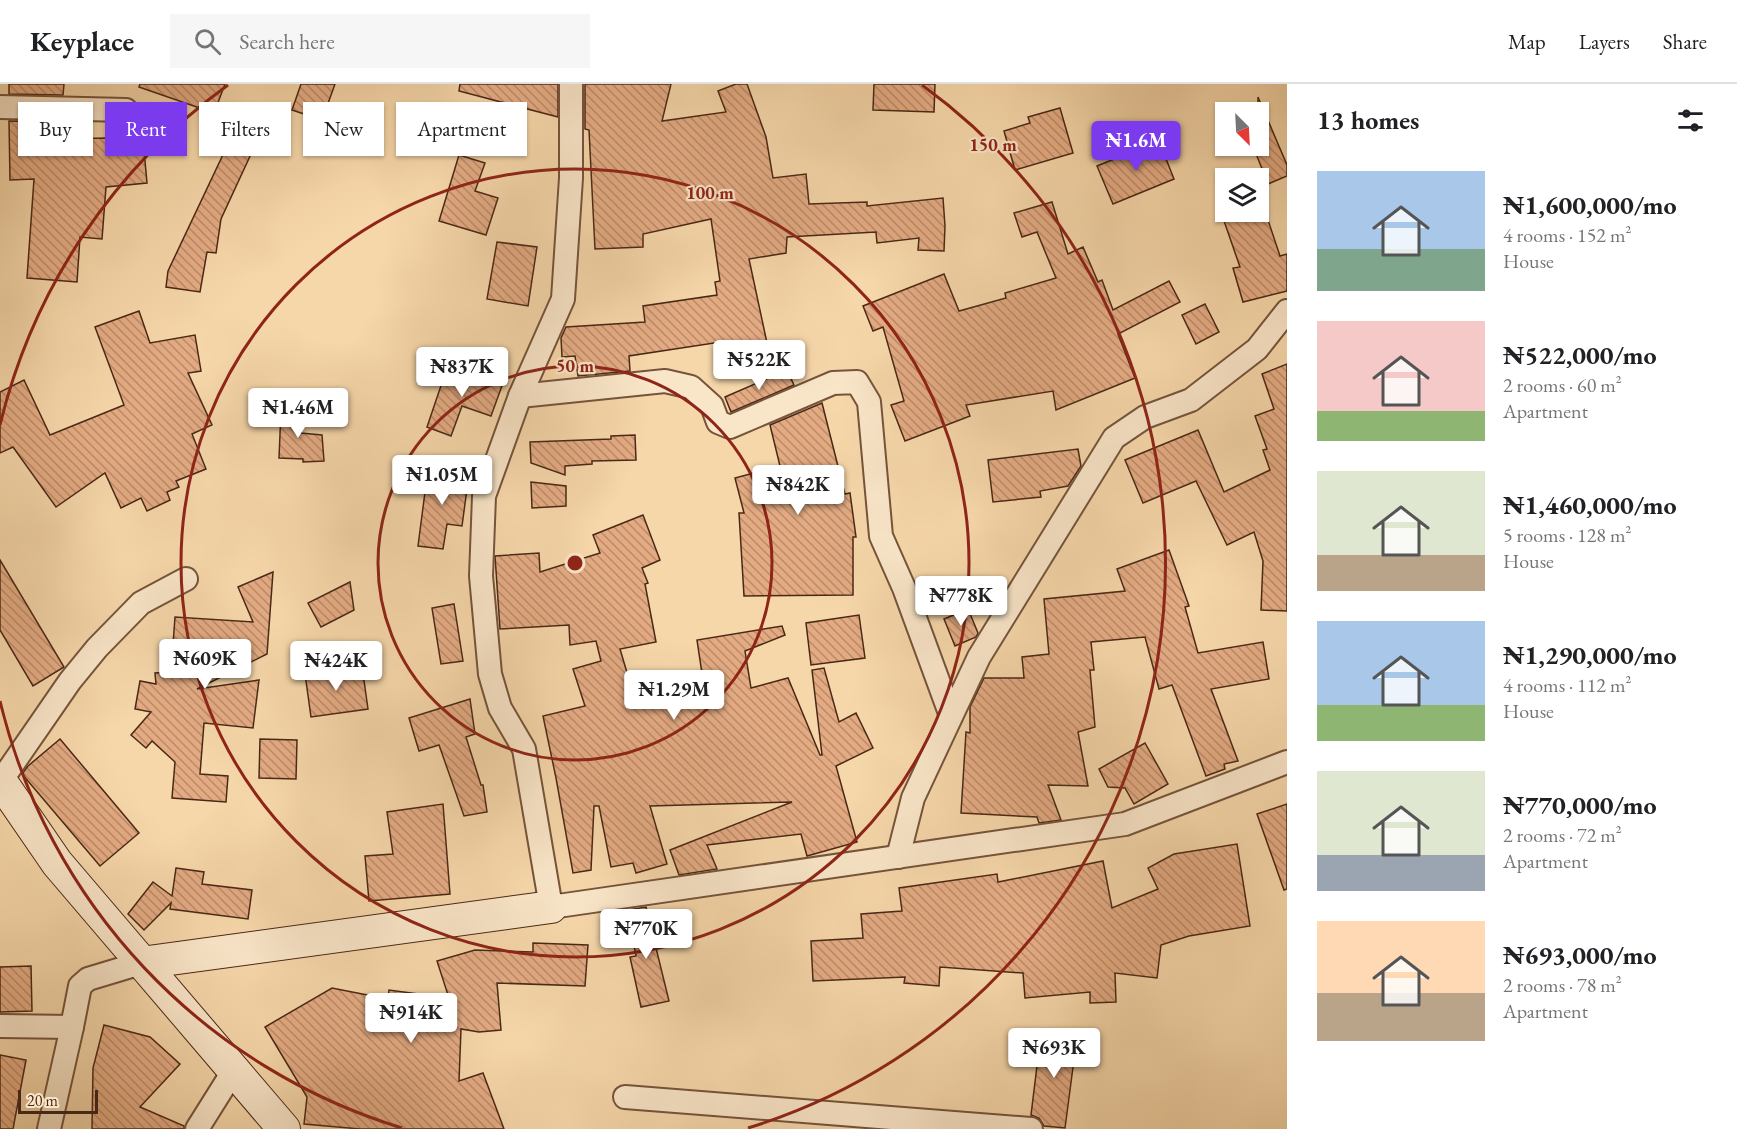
<!DOCTYPE html>
<html lang="en">
<head>
<meta charset="utf-8">
<style>
	:root { --surface:#fff; --page:#f6f6f6; --text:#202124; --muted:#757577; --line:#e0e0e0; --accent:#7c3aed }
	body { margin:0; font-family:"EB Garamond",serif; background:var(--page); color:var(--text); height:100vh; display:flex; flex-direction:column; font-size:22px; white-space:nowrap }
	* { box-sizing:border-box; margin:0 }
	p { font-size:20px; color:var(--muted) }
	.icon { flex:none; width:33px; height:33px; fill:none; stroke:currentColor; stroke-width:2; stroke-linecap:round; stroke-linejoin:round }
	.map { position:relative; flex:1; overflow:hidden }
	.sheet { display:flex; flex-direction:column; background:var(--surface); width:450px }
	.sheet>* { flex:none }
	.banner { position:absolute; left:18px; top:18px; width:570px; height:54px; display:flex; gap:12px }
	.needle { width:39px; rotate:156deg }
	.controls { position:absolute; left:1215px; top:18px; display:grid; gap:12px }
	.controls a { display:grid; place-items:center; width:54px; height:54px; border-radius:0px; background:var(--surface); box-shadow:0 2px 4px #0004; font-size:30px }
	.scale { position:absolute; left:18px; bottom:15px; width:80px; box-sizing:border-box; padding-left:6px; border:3px solid #4a2816; border-top:0; font-size:16px; line-height:21px; white-space:nowrap; color:#4a2816; -webkit-text-stroke:4px #f9e5c8; paint-order:stroke }
	.price { position:absolute; translate:-50% -51px; padding:0 14px; border-radius:6px; background:#fff; color:#222; font-size:20px; line-height:39px; filter:drop-shadow(0 2px 3px #0008) }
	.price::after { content:''; position:absolute; left:50%; top:36px; width:18px; height:14px; margin-left:-9px; background:inherit; clip-path:polygon(0 0,100% 0,50% 100%) }
	.price.active { background:var(--accent); color:#fff }
	ul { padding:0; list-style:none }
	li { display:flex; align-items:center; gap:18px; height:150px; padding:0 30px }
	li span { display:grid; place-items:center; flex:none; width:168px; height:120px; border-radius:0px; color:#555 }
	li>.icon { margin-inline-start:auto }
	span .icon { width:72px; height:72px; fill:#fffc; stroke-width:1 }
	li b { font-size:26px }
	h2 { display:flex; justify-content:space-between; align-items:center; height:72px; padding:0 30px; font-size:26px }
	.tag { padding:0 21px; border-radius:0px; background:var(--surface); box-shadow:0 2px 4px #0004; font-size:21px; line-height:54px }
	.tag.active { background:var(--accent); color:#fff }
	header { display:flex; align-items:center; gap:36px; box-sizing:border-box; height:84px; padding:0 30px; background:var(--surface); border-bottom:2px solid var(--line) }
	header strong { font-size:28px }
	nav { display:flex; gap:33px; margin-inline-start:auto; font-size:21px }
	.search { width:420px; height:54px; background:var(--page); display:flex; align-items:center; gap:15px; box-sizing:border-box; padding:0 21px; border-radius:0px; color:var(--muted); font-size:22px }
	main { display:flex; flex:1; min-height:0 }
	.map>svg:first-child { display:block }
</style>
</head>
<body>
<header>
<strong>Keyplace</strong>
<div class="search"><svg class="icon" aria-label="search" viewBox="0 0 24 24"><circle cx="10" cy="10" r="6"/><path d="M15 15l6 6"/></svg>Search here</div>
<nav><a>Map</a><a>Layers</a><a>Share</a></nav>
</header>
<main>
<div class="map">
<svg width="1287" height="1045" viewBox="0 0 1287 1045">
	<defs>
		<pattern id="building-back-hatch" width="6" height="6" patternUnits="userSpaceOnUse" patternTransform="scale(1.5)"><rect width="6" height="6" fill="#e4ab83"/><path d="M-1 5l2 2M0 0l6 6M5-1l2 2" fill="none" stroke="#bb8b6a"/></pattern>
	</defs>
	<rect width="100%" height="100%" fill="#f6d7aa"/>
	<filter id="stains"><feTurbulence type="fractalNoise" baseFrequency=".00333" numOctaves="4"/><feColorMatrix values="0 0 0 0 .2 0 0 0 0 .09 0 0 0 0 .02 0 0 0 .5 -.17"/></filter>
	<radialGradient id="worn" r=".72"><stop offset=".6" stop-color="#630" stop-opacity="0"/><stop offset="1" stop-color="#630" stop-opacity=".3"/></radialGradient>
	<g fill="url(#building-back-hatch)" stroke="#4a2816" stroke-width="1.5">
		<path d="M9 0H64L63 11 9 10Z"/>
		<path d="M140 0H225L214 29 139 3Z"/>
		<path d="M301 0H335L322 36 292 26Z"/>
		<path d="M460 0H558V33L459 7Z"/>
		<path d="M585 0H671L662 37 726 28 718 7 736 0H747L766 53 773 94 806 90 809 120 867 118V122L943 114 945 142 944 167 918 166 919 154 877 159 876 148 787 153 786 169 749 175 767 259 730 267 727 257 629 272 630 287 578 292 575 272 562 273 561 254 566 243 645 238 643 222 717 211 715 198 720 197 711 135 643 150V163L595 165 589 46 585 45Z"/>
		<path d="M874 0H935L934 28 873 26Z"/>
		<path d="M1258 13 1287 81V92L1268 100 1253 62H1258Z"/>
		<path d="M242 20 277 34 268 56 232 46Z"/>
		<path d="M1060 24 1073 69 1015 86 1004 47 1030 39 1028 33Z"/>
		<path d="M9 37 62 38V55L107 54 108 70 144 66 147 99 106 103 102 155 80 153 77 198 27 194 34 95 10 96Z"/>
		<path d="M258 55 221 135 216 169 207 168 200 208 166 203 168 187 229 58Z"/>
		<path d="M1159 57 1174 95 1113 120 1097 82Z"/>
		<path d="M459 71 485 79 475 107 498 114 486 151 439 137Z"/>
		<path d="M1052 118 1068 170 1083 163 1098 198 1102 196 1113 226 1169 197 1180 218 1118 250 1135 294 1056 326 1053 307 966 321 970 332 905 357 891 321 904 317 883 243 873 247 863 222 944 190 959 227 1006 214 1005 209 1056 194 1037 148 1022 153 1014 129Z"/>
		<path d="M1263 121 1280 172 1287 170V207L1243 218 1233 184 1240 183 1223 134 1243 128H1258V122Z"/>
		<path d="M497 158 537 163 528 222 487 215Z"/>
		<path d="M1205 220 1219 248 1196 260 1182 231Z"/>
		<path d="M139 227 150 259 195 251 201 287 188 289 212 341 192 350 206 385 176 397 179 403 167 408 170 416 147 427 141 414 121 424 105 389 56 423 13 363 0 369V308L24 296 50 351 124 321 95 243Z"/>
		<path d="M1287 280V527L1261 526 1263 477 1254 448 1227 461 1196 397 1143 419 1125 376 1198 346 1224 408 1270 386 1263 366 1267 365 1255 332 1274 325 1262 290Z"/>
		<path d="M448 281 503 299 491 332 462 322 451 352 427 343Z"/>
		<path d="M787 286 794 301 731 328 725 313Z"/>
		<path d="M822 319 845 410 850 409 856 453H853V511L744 512 739 429H744L735 394 780 382 770 341Z"/>
		<path d="M281 326H303L301 349 322 351 324 377 303 378V375L279 374Z"/>
		<path d="M635 351 636 376 592 377V380L565 382V391L531 379 530 358 611 355V352Z"/>
		<path d="M1078 365 1081 382 1068 402 1040 407 1041 413 993 418 988 376Z"/>
		<path d="M428 385 469 390 462 442 447 440 443 465 418 462Z"/>
		<path d="M531 398 566 402V422L532 424Z"/>
		<path d="M643 431 660 476 642 484 648 499 645 500 656 558 620 565 636 619H695L693 605 704 603 697 556 782 542 785 551 745 567 751 604 788 594 820 671H822L812 586 824 584 839 638 856 629 873 664 836 682 857 758 807 772 801 750 707 761 717 785 679 791 670 766 792 718 650 722 667 780 636 789 633 779 611 783 599 722H594L591 786 573 789 556 694 543 632 585 622 573 585 601 577 596 557 570 561 569 541 500 545 495 472 539 469 540 488 600 469 593 451Z"/>
		<path d="M1169 466 1189 522 1185 523 1198 569 1263 558 1269 595 1211 605 1238 677 1224 680 1225 685 1206 692 1172 601 1159 605 1145 553 1091 558 1094 586H1090L1095 643 1078 648 1088 702 1048 701 1061 736 1039 739 1037 733 961 729 966 648 970 649V623L984 594H1024L1022 573 1049 570 1044 515 1125 507 1117 485Z"/>
		<path d="M0 476 64 583 33 602 0 546Z"/>
		<path d="M273 488 267 570 197 605 259 596 253 644 204 639 200 690 228 692 226 718 172 714 175 678 152 657 146 664 131 651 151 628 135 625 140 597 156 600 155 589 171 588 175 533 253 538 238 503Z"/>
		<path d="M350 498 354 526 321 543 308 519Z"/>
		<path d="M454 520 463 577 441 580 432 524Z"/>
		<path d="M968 525 978 549 976 553 955 562 944 535Z"/>
		<path d="M859 531 865 574 811 581 806 539Z"/>
		<path d="M362 582 368 625 311 633 305 590Z"/>
		<path d="M470 615 475 650 466 653 481 701H483L487 728 464 732 439 661 419 667 409 634Z"/>
		<path d="M60 655 139 749 100 782 22 690 28 682Z"/>
		<path d="M260 655 297 656 296 695 259 694Z"/>
		<path d="M1145 659 1168 700 1134 720 1125 704 1108 703 1099 685Z"/>
		<path d="M443 720 450 810 369 817 365 772 393 770 387 728Z"/>
		<path d="M1287 720V805L1284 806 1257 730Z"/>
		<path d="M1237 760 1250 842 1189 852 1161 861 1157 894 1115 889 1116 918 1090 919V908L1025 914 1023 889 940 883 939 902 904 899 905 893 813 897 811 857 863 854 861 830 902 827 899 804 997 790 998 798 1103 777 1112 824 1158 805 1148 784 1174 770Z"/>
		<path d="M176 784 204 788 202 800 252 806 248 835 170 825 171 819 144 846 128 830 153 798 172 812Z"/>
		<path d="M646 823 669 917 641 923 630 873 636 872 627 826Z"/>
		<path d="M533 859 588 861 585 902 497 899 501 946 479 948 461 945 459 997 483 989 504 1045H360L304 1040 307 1013 265 943 332 904 388 915 389 906 449 914 437 877 475 866 533 868Z"/>
		<path d="M31 882 32 927 0 928V883Z"/>
		<path d="M104 941 150 953 180 980 140 1023 184 1042V1045H92L93 984Z"/>
		<path d="M1041 949 1077 953 1065 1044 1044 1042 1039 1034 1031 1031Z"/>
		<path d="M0 971 26 976 13 1045H0Z"/>
	</g>
	<g fill="none" stroke-linecap="round" stroke-linejoin="round">
		<defs>
			<g id="street">
				<path d="M571 0V94L563 215 520 312 484 412 481 492 490 590 500 624 524 665 551 823 1125 740 1287 678"/>
				<path d="M0 23 126 26"/>
				<path d="M520 312 665 297 691 303 712 322 718 338 730 343 833 299 857 298 869 318 881 452 904 504 951 632"/>
				<path d="M1 697 70 597 97 564 141 519 186 495"/>
				<path d="M898 773 913 714 979 573 1114 354 1145 333 1191 316 1257 265 1287 227"/>
				<path d="M0 942 72 943 80 902 88 895 141 879"/>
				<path d="M625 1013 1031 1045"/>
				<path d="M49 1045 72 943"/>
				<path d="M197 1045 234 986"/>
			</g>
			<g id="secondary">
				<path d="M0 696 57 779 284 1045"/>
				<path d="M141 879 551 823"/>
			</g>
		</defs>
		<use href="#street" stroke="#75543b" stroke-width="26"/>
		<use href="#secondary" stroke="#4a2816" stroke-width="34"/>
		<use href="#street" stroke="#f9e5c8" stroke-width="22"/>
		<use href="#secondary" stroke="#f9e5c8" stroke-width="32"/>
	</g>
	<g fill="none" stroke="#8f2418" stroke-width="3">
		<circle cx="575" cy="479" r="197"/>
		<circle cx="575" cy="479" r="394"/>
		<path d="M402 1044A591 591 0 0 1 0 617M0 341A591 591 0 0 1 228 1M922 1A591 591 0 0 1 748 1044"/>
	</g>
	<circle cx="575" cy="479" r="9" fill="#8f2418" stroke="#f9e5c8" stroke-width="3"/>
	<g font-size="18" text-anchor="middle" font-weight="bold" fill="#8f2418" stroke="#f9e5c8" stroke-width="4.5" stroke-linejoin="round" paint-order="stroke">
		<text x="993" y="67">150 m</text>
		<text x="710" y="115">100 m</text>
		<text x="575" y="288">50 m</text>
	</g>
	<rect width="100%" height="100%" filter="url(#stains)"/>
	<rect width="100%" height="100%" fill="url(#worn)"/>
</svg>
<div class="controls">
<a><svg class="needle" viewBox="-14 -14 28 28"><path d="M0-13l5 13h-10z" fill="#e53935"/><path d="M0 13l5-13h-10z" fill="#757577"/></svg></a>
<a><svg class="icon" aria-label="layers" viewBox="0 0 24 24"><path d="M12 4l9 5-9 5-9-5zM3 14l9 5 9-5"/></svg></a>
</div>
<div class="scale">20 m</div>
<b class="price active" style="left:1136px;top:88px">₦1.6M</b>
<b class="price" style="left:759px;top:307px">₦522K</b>
<b class="price" style="left:462px;top:314px">₦837K</b>
<b class="price" style="left:298px;top:355px">₦1.46M</b>
<b class="price" style="left:442px;top:422px">₦1.05M</b>
<b class="price" style="left:798px;top:432px">₦842K</b>
<b class="price" style="left:961px;top:543px">₦778K</b>
<b class="price" style="left:205px;top:606px">₦609K</b>
<b class="price" style="left:336px;top:608px">₦424K</b>
<b class="price" style="left:674px;top:637px">₦1.29M</b>
<b class="price" style="left:646px;top:876px">₦770K</b>
<b class="price" style="left:411px;top:960px">₦914K</b>
<b class="price" style="left:1054px;top:995px">₦693K</b>
<div class="banner">
<a class="tag">Buy</a>
<a class="tag active">Rent</a>
<a class="tag">Filters</a>
<a class="tag">New</a>
<a class="tag">Apartment</a>
</div>
</div>
<section class="sheet">
<h2>13 homes<svg class="icon" aria-label="filters" viewBox="0 0 24 24"><path d="M4 7h16M4 17h16"/><circle cx="9" cy="7" r="2"/><circle cx="15" cy="17" r="2"/></svg></h2>
<ul>
<li><span style="background:linear-gradient(#a9c7e8 65%,#7fa58c 0)"><svg class="icon" aria-label="home" viewBox="0 0 24 24"><path d="M3 11l9-7 9 7M6 9v11h12V9"/></svg></span><div><b>₦1,600,000/mo</b><p>4 rooms · 152 m²</p><p>House</p></div></li>
<li><span style="background:linear-gradient(#f6c9c9 75%,#8fb573 0)"><svg class="icon" aria-label="home" viewBox="0 0 24 24"><path d="M3 11l9-7 9 7M6 9v11h12V9"/></svg></span><div><b>₦522,000/mo</b><p>2 rooms · 60 m²</p><p>Apartment</p></div></li>
<li><span style="background:linear-gradient(#dfe7d0 70%,#b9a48a 0)"><svg class="icon" aria-label="home" viewBox="0 0 24 24"><path d="M3 11l9-7 9 7M6 9v11h12V9"/></svg></span><div><b>₦1,460,000/mo</b><p>5 rooms · 128 m²</p><p>House</p></div></li>
<li><span style="background:linear-gradient(#a9c7e8 70%,#8fb573 0)"><svg class="icon" aria-label="home" viewBox="0 0 24 24"><path d="M3 11l9-7 9 7M6 9v11h12V9"/></svg></span><div><b>₦1,290,000/mo</b><p>4 rooms · 112 m²</p><p>House</p></div></li>
<li><span style="background:linear-gradient(#dfe7d0 70%,#9aa5b1 0)"><svg class="icon" aria-label="home" viewBox="0 0 24 24"><path d="M3 11l9-7 9 7M6 9v11h12V9"/></svg></span><div><b>₦770,000/mo</b><p>2 rooms · 72 m²</p><p>Apartment</p></div></li>
<li><span style="background:linear-gradient(#ffd9b3 60%,#b9a48a 0)"><svg class="icon" aria-label="home" viewBox="0 0 24 24"><path d="M3 11l9-7 9 7M6 9v11h12V9"/></svg></span><div><b>₦693,000/mo</b><p>2 rooms · 78 m²</p><p>Apartment</p></div></li>
</ul>
</section>
</main>
</body>
</html>
